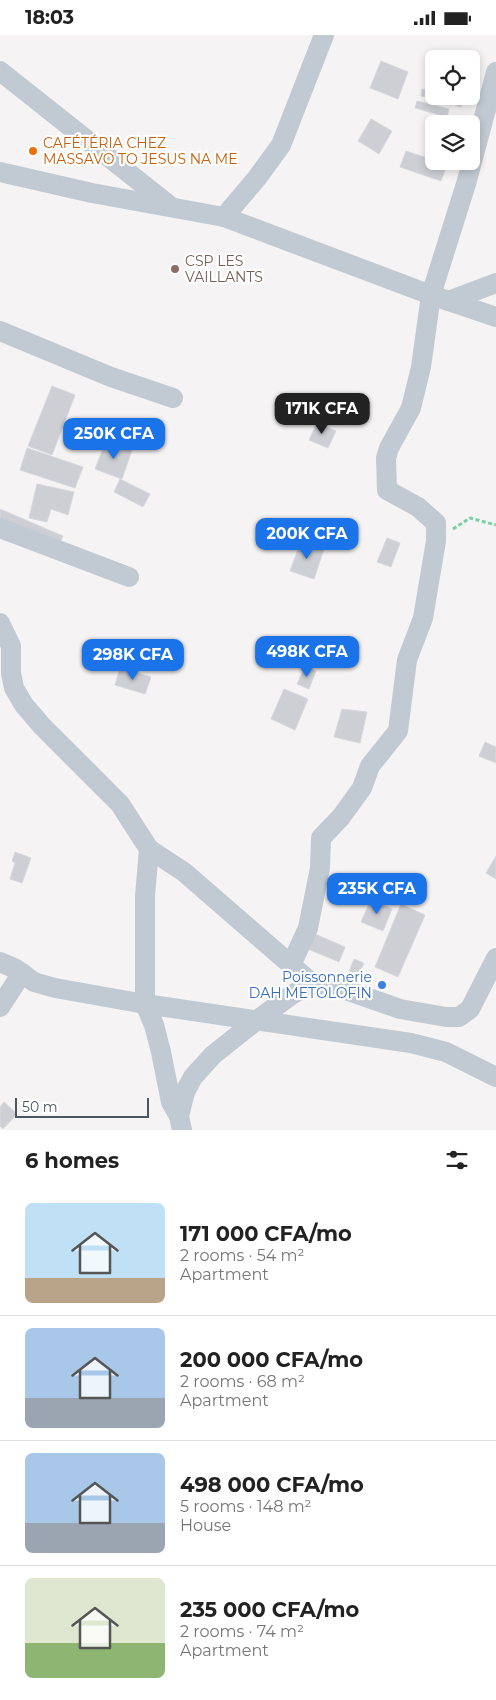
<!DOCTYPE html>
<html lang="en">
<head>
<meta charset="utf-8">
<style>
	:root { --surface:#fff; --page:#f6f6f6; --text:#222; --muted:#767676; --line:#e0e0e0; --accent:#1a73e8 }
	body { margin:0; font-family:Montserrat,sans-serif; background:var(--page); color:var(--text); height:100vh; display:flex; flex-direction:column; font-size:19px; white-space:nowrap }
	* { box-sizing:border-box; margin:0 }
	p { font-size:16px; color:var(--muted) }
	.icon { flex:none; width:28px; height:28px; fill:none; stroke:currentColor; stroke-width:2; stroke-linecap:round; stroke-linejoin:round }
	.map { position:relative; height:1095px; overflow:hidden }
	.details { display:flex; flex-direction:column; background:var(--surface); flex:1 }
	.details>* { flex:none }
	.tools { position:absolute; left:425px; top:15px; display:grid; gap:10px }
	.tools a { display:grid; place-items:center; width:55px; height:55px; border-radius:8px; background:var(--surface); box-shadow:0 2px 8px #0003; font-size:25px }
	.scale { position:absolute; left:15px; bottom:12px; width:134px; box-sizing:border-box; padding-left:5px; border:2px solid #4a5661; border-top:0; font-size:14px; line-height:18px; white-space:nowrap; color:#4a5661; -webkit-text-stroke:4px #fff; paint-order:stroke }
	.price { position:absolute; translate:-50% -42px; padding:0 11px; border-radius:10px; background:var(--accent); color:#fff; font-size:16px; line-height:32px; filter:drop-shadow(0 1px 2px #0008) }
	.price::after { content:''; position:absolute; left:50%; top:30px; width:15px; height:11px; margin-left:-8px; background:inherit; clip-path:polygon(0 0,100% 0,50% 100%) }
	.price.on { background:#222; color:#fff }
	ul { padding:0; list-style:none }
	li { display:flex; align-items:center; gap:15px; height:125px; padding:0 25px }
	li+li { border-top:1px solid var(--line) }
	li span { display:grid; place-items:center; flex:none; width:140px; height:100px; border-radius:8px; color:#555 }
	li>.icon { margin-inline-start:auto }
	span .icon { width:60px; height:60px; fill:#fffc; stroke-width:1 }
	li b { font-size:21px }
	h2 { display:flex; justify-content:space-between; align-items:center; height:60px; padding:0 25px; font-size:21px }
	.status { display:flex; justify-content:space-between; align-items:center; height:35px; padding:0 25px; background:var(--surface); direction:ltr }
	.status svg { height:14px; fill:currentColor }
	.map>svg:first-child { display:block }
</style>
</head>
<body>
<div class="status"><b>18:03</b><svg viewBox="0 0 49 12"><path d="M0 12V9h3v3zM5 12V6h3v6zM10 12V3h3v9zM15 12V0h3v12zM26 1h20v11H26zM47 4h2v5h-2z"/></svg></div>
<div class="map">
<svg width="496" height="1095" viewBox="0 0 496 1095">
	<rect width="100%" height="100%" fill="#f5f3f3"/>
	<g fill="#cdcfd5" stroke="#d7d9de">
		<path d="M381 26 408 37 398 64 370 53Z"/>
		<path d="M422 54 434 57V61H444L443 65 421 61Z"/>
		<path d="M457 61 463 62 461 72 455 70Z"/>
		<path d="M417 66 449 74 447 82 415 73Z"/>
		<path d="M371 84 392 96 379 119 358 106Z"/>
		<path d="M406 116 447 130 441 146 400 132Z"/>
		<path d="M52 351 75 360 52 420 28 411Z"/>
		<path d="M317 388 336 396 328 413 309 405Z"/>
		<path d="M106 406 132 415 122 444 95 434Z"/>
		<path d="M27 413 83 432 75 453 20 435Z"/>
		<path d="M120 444 150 459 143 472 114 457Z"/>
		<path d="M37 449 74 457 68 480 51 474 47 487 29 483Z"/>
		<path d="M0 474 63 501 55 520 0 496Z"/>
		<path d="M387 503 400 508 391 532 377 527Z"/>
		<path d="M301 506 324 514 314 544 290 536Z"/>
		<path d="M305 631 316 636 309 654 297 649Z"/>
		<path d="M120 633 151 642 145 659 115 650Z"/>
		<path d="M284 654 308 664 295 695 271 684Z"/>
		<path d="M342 674 367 677 360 708 334 702Z"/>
		<path d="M485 707 496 712V728L479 721Z"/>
		<path d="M15 817 31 823 22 848 10 844 15 828 12 826Z"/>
		<path d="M496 821V844L486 838Z"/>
		<path d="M371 864 392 874 383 896 361 887Z"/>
		<path d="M401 869 425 880 398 942 375 932Z"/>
		<path d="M315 899 345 912 339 927 308 914Z"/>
		<path d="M354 924 364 928 356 946 347 942Z"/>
		<path d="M4 1067 17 1079 3 1094 0 1091V1072Z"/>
	</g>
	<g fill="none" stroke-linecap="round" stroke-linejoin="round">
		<path stroke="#7ad0a6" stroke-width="3" stroke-dasharray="4 2.5" stroke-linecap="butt" d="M453 494 470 483 496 490"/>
		<g stroke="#c1cad2" stroke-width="20">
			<path d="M0 36 169 170"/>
			<path d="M0 137 92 158 224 182 431 260 496 282"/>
			<path d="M224 182 257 143 281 110 324 0"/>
			<path d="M448 266 496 248"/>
			<path d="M0 296 111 342 173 363"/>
			<path d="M0 493 129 542"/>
			<path d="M0 588 11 611V638L14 653 24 670 42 691 120 769 149 814 184 837 313 949"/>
			<path d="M149 814 145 861V969L154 990 161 1017 171 1067 179 1081"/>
			<path d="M0 927 16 934 34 947 55 953 145 969 411 1008 446 1017 496 1042"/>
			<path d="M291 930 308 893 320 833 321 803 341 782 362 753 370 731 398 696 407 625 423 583 436 506V488L418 472 387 455 386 423 389 413 411 373 421 332 431 260 466 149 496 37"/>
			<path d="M0 972 22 938"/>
			<path d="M182 1095 179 1081 185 1057 193 1042 213 1020 257 985 293 959 313 949 334 951 400 974 446 982H459L470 974 496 923"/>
		</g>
	</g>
	<circle fill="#e8710a" stroke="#fff" stroke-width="2" cx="33" cy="116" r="5"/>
	<circle fill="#8d6e63" stroke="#fff" stroke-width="2" cx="175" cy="234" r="5"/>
	<circle fill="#3f7fe0" stroke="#fff" stroke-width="2" cx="382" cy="950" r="5"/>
	<g text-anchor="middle" stroke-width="4.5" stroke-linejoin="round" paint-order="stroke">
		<g font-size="14" fill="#c56008" stroke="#fff" text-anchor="start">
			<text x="43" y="113">CAFÉTÉRIA CHEZ<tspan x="43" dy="16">MASSAVO TO JESUS NA ME</tspan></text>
		</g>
		<g font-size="14" fill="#785e54" stroke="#fff" text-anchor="start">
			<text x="185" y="231">CSP LES<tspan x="185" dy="16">VAILLANTS</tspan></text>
		</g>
		<g font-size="14" fill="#366cbe" stroke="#fff" text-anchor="end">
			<text x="372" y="947">Poissonnerie<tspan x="372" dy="16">DAH METOLOFIN</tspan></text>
		</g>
	</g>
</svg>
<div class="tools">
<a><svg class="icon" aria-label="locate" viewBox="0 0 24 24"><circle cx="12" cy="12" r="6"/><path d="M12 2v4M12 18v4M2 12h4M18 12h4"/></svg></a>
<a><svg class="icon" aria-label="layers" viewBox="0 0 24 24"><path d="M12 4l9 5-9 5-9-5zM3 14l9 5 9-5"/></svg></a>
</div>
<div class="scale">50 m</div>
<b class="price on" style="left:322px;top:400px">171K CFA</b>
<b class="price" style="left:114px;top:425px">250K CFA</b>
<b class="price" style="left:307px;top:525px">200K CFA</b>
<b class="price" style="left:307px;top:643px">498K CFA</b>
<b class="price" style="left:133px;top:646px">298K CFA</b>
<b class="price" style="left:377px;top:880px">235K CFA</b>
</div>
<section class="details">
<h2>6 homes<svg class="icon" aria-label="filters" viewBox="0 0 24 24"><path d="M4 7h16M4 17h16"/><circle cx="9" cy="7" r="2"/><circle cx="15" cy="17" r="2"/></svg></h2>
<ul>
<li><span style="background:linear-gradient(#bfe0f5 75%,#b9a48a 0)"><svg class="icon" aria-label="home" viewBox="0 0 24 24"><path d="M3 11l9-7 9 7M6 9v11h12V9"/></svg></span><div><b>171 000 CFA/mo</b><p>2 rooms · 54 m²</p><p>Apartment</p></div></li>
<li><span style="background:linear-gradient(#a9c7e8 70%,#9aa5b1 0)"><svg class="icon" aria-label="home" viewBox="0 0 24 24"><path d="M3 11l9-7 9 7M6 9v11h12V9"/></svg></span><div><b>200 000 CFA/mo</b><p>2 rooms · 68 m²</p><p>Apartment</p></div></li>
<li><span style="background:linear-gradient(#a9c7e8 70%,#9aa5b1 0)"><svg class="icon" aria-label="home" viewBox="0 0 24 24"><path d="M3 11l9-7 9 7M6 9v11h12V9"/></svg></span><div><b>498 000 CFA/mo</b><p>5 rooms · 148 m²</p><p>House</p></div></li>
<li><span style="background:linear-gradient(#dfe7d0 65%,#8fb573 0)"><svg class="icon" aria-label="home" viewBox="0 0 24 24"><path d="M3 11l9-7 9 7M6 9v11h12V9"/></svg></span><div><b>235 000 CFA/mo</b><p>2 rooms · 74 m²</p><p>Apartment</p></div></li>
</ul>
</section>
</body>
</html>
